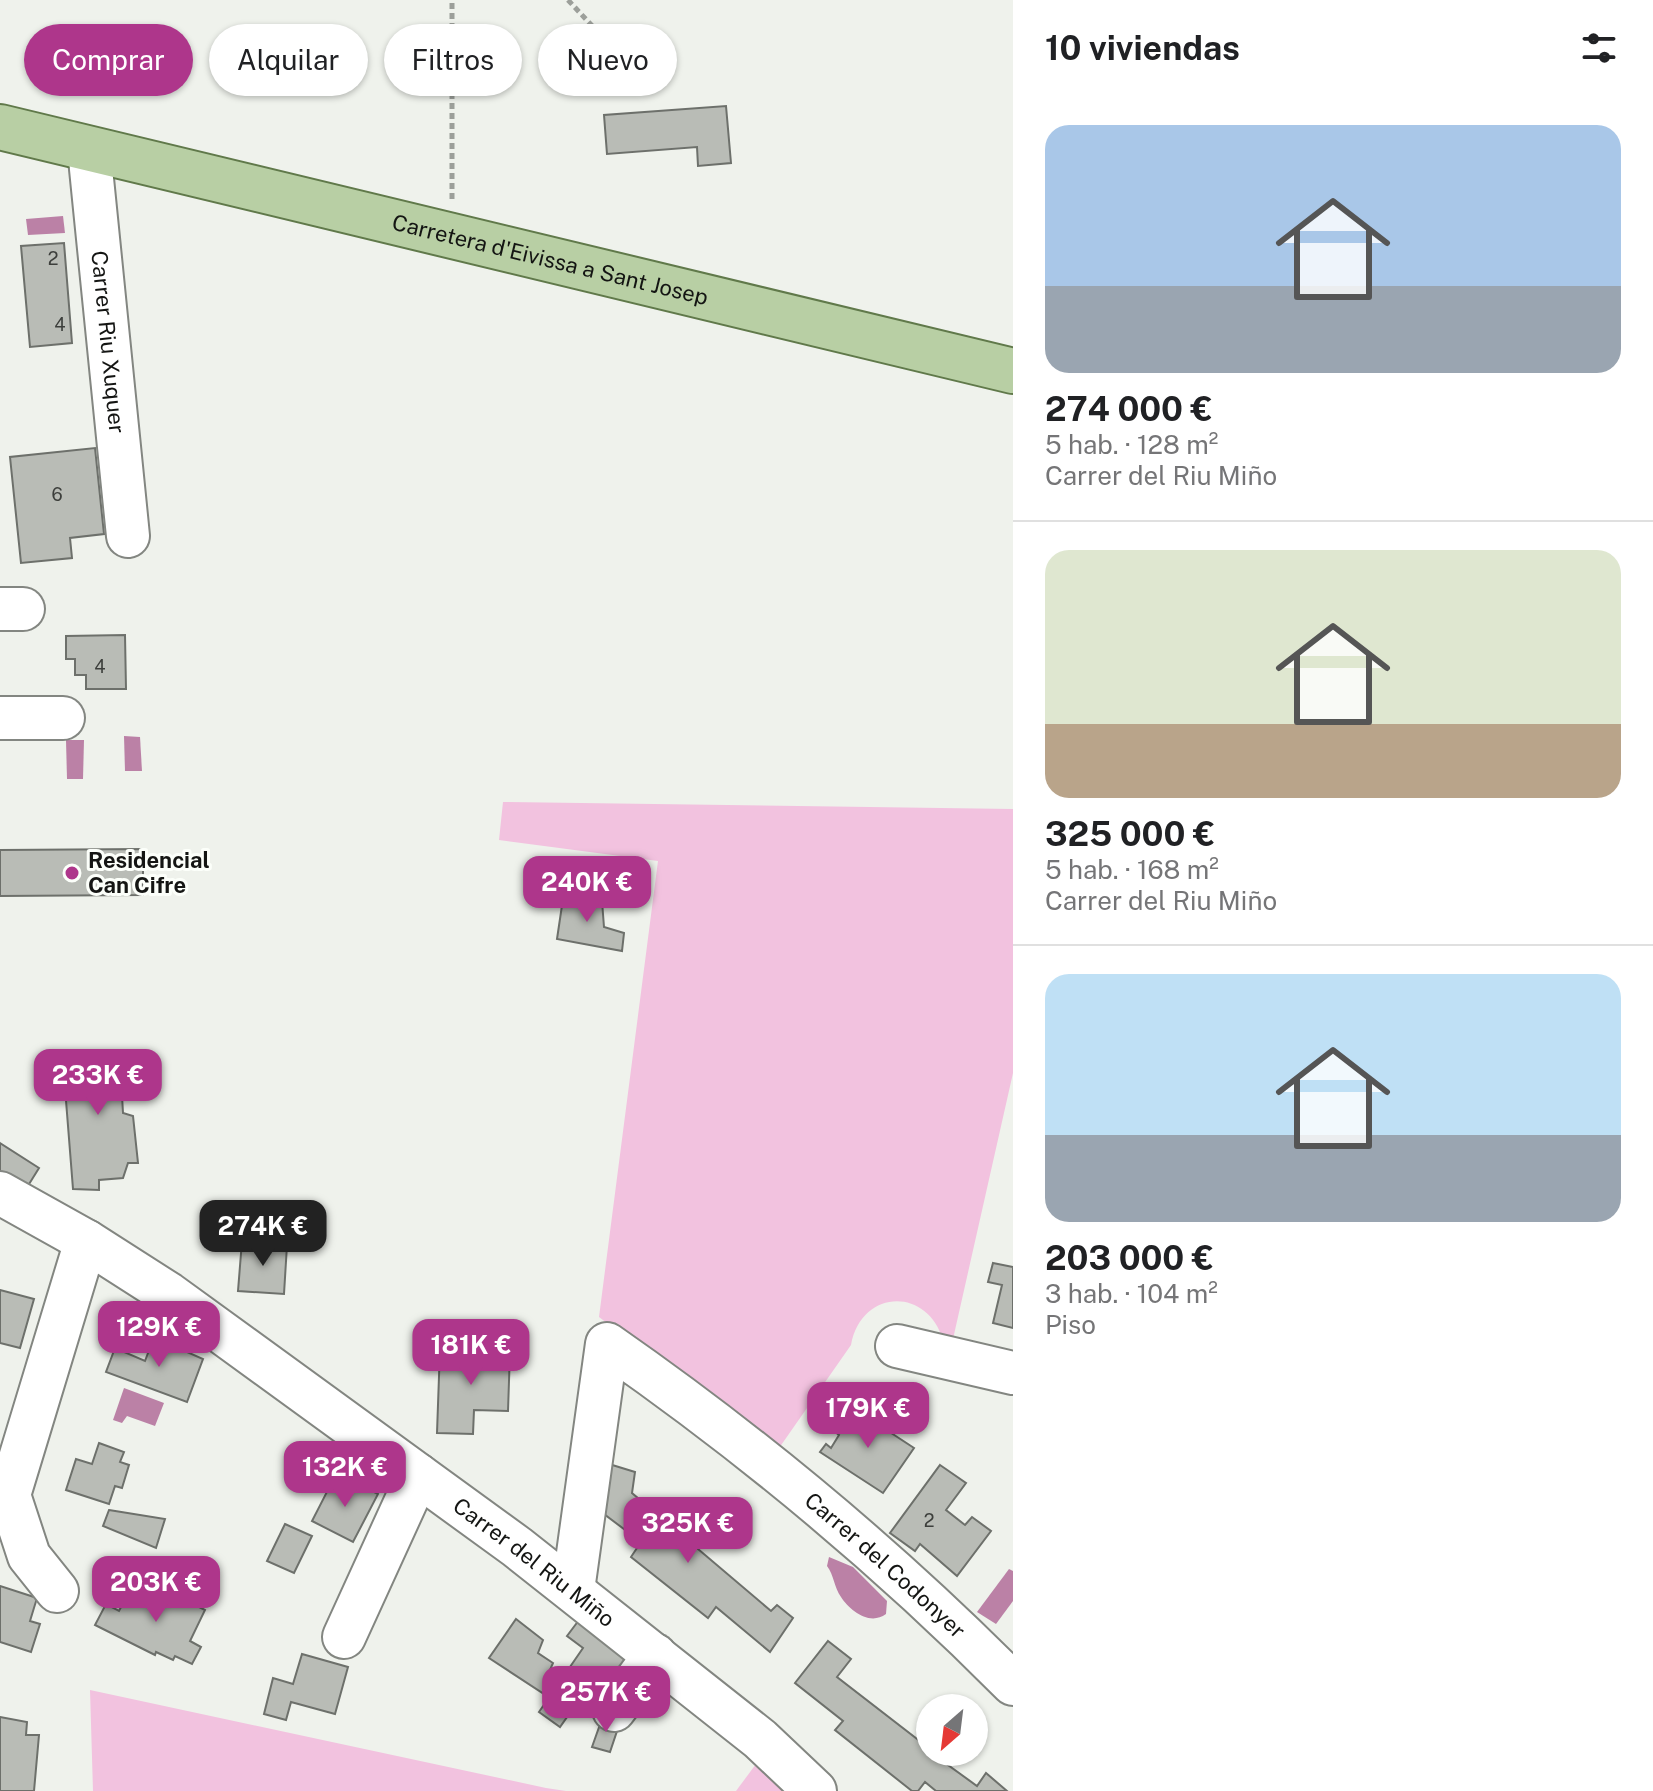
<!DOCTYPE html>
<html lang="es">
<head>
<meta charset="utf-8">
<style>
	:root { --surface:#fff; --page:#f6f6f6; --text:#202124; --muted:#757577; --line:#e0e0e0; --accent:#ae368b }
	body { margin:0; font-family:"Public Sans",sans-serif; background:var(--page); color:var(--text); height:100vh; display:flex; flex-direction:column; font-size:30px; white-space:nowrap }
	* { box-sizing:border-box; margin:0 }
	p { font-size:26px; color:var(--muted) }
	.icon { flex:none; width:44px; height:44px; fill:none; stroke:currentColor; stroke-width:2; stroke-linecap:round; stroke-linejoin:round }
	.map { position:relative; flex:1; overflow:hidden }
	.sheet { display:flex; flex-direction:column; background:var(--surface); width:640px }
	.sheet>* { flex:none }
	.hud { position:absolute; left:24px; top:24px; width:760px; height:72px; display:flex; gap:16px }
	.needle { width:52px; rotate:208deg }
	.fabs { position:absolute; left:916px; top:1694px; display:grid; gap:16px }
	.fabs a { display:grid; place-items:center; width:72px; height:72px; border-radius:50%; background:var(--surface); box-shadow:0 2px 6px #0004; font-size:40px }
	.price { position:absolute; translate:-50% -68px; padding:0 18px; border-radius:16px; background:var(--accent); color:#fff; font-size:26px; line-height:52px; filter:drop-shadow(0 2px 4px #0008) }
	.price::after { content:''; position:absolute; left:50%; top:48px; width:24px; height:18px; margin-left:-12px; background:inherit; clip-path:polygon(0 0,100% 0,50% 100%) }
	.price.active { background:#222; color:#fff }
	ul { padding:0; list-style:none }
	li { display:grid; align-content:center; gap:16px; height:424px; padding:0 32px }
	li+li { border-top:2px solid var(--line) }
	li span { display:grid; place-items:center; height:248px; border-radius:24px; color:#555 }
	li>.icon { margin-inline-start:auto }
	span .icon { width:144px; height:144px; fill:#fffc; stroke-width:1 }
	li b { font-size:34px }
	h2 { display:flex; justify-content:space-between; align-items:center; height:96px; padding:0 32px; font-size:34px }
	.pill { padding:0 28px; border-radius:36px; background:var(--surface); box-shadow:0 2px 6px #0004; font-size:28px; line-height:72px }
	.pill.active { background:var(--accent); color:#fff }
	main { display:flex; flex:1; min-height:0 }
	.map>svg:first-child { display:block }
</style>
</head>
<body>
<main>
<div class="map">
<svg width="1013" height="1791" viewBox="0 0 1013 1791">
	<rect width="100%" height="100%" fill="#eff2ec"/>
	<g fill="#f2c2df">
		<path d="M503 802 1013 809V1073L953 1339 943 1340C927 1286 861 1289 851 1345L777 1451 599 1317 658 861 499 840Z"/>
		<path d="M90 1690 546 1788 566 1791H93Z"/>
		<path d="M759 1760 790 1791H736Z"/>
	</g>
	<g fill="#bb81a6">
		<path d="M63 216 65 233 28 235 26 219Z"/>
		<path d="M124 736 140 737 142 771H125Z"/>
		<path d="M66 740H84L83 779H67Z"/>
		<path d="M124 1388 164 1403 155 1426 127 1416 122 1423 113 1420Z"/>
		<path d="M829 1557 853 1567 887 1601 886 1614C870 1626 850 1611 841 1597 834 1587 834 1575 827 1566Z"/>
		<path d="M1009 1569 1013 1571V1601L996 1624 977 1612Z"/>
	</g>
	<g fill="#b9bcb6" stroke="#6d706b" stroke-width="2">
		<path d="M726 106 731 163 698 166 697 147 607 154 604 115Z"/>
		<path d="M64 243 72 343 30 347 21 246Z"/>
		<path d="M95 448 104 534 70 538 72 558 21 563 10 457Z"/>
		<path d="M125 635 126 689H86V675H75V659H66V636Z"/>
		<path d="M143 849V895L0 896V850Z"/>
		<path d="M564 892 602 901 604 927 624 933 622 951 557 939Z"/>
		<path d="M62 1050 128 1052 133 1074 121 1078 123 1113 133 1116 138 1163H128L123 1178 99 1180V1190L73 1189Z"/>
		<path d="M0 1143 39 1168 26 1189 0 1173Z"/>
		<path d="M242 1241 287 1245 284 1294 238 1291Z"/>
		<path d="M993 1263 1013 1267V1328L993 1323 1002 1285 988 1282Z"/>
		<path d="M0 1290 34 1299 20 1348 0 1343Z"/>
		<path d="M156 1332 172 1341 171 1345 203 1359 187 1402 106 1372 115 1348 145 1361Z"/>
		<path d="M440 1348 510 1351 508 1411 474 1410 473 1434 437 1433Z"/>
		<path d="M850 1406 914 1448 883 1493 820 1452 826 1444 831 1448 839 1435 834 1431Z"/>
		<path d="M99 1443 124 1452 120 1462 129 1465 122 1488 115 1486 109 1504 66 1490 76 1459 92 1464Z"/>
		<path d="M609 1464 635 1472 632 1493 771 1611 777 1605 793 1618 770 1652 716 1607 708 1618 631 1557 641 1542 604 1514Z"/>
		<path d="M940 1465 966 1483 946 1510 965 1525 972 1517 991 1531 957 1576 920 1544 915 1551 890 1533Z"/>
		<path d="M333 1480 351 1489 355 1482 378 1494 353 1542 312 1521Z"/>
		<path d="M109 1510 165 1519 156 1548 103 1526Z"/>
		<path d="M285 1524 312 1536 294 1573 267 1561Z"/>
		<path d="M0 1586 37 1598 30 1621 40 1624 31 1652 0 1642Z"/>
		<path d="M164 1589 205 1610 190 1641 201 1647 192 1664 175 1656 173 1660 156 1652 155 1655 95 1625 106 1604 119 1611 130 1590 157 1603Z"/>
		<path d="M516 1619 543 1640 538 1653 553 1663 549 1672 554 1675 544 1694 489 1658Z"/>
		<path d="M579 1620 636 1659 610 1697 591 1683 560 1727 539 1712 583 1648 567 1636Z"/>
		<path d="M828 1641 851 1659 837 1677 930 1749V1752L977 1786 986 1773 1007 1791H936L925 1782 918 1791H912L835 1730 843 1721 795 1683Z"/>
		<path d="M302 1654 348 1667 335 1714 291 1702 286 1720 264 1714 273 1678 293 1684Z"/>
		<path d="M603 1716 620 1722 610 1752 592 1747Z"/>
		<path d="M0 1717 27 1722 26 1735H39L34 1791H0Z"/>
	</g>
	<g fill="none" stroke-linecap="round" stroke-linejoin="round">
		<defs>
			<g id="minor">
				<path id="s1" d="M89 149 128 536"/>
				<path d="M0 609H23"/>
				<path d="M0 718H63"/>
				<path id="s2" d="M0 1193 86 1241 169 1294 517 1547 760 1739 815 1791"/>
				<path d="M897 1346 1013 1373"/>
				<path id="s3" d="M573 1590 607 1344C752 1445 888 1558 1013 1684"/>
				<path d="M57 1591 29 1556 9 1495 86 1241"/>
				<path d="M344 1637 418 1475"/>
				<path d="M614 1710 655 1655"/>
			</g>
			<g id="major">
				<path id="s4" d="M0 127 1013 371"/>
			</g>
		</defs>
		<use href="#minor" stroke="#838681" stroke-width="46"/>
		<use href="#major" stroke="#60794a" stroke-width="48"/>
		<g stroke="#9c9f9a" stroke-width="5" stroke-dasharray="6 4" stroke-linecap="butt">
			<path d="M568 0 637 74"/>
			<path d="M452 199V0"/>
		</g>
		<use href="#minor" stroke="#fff" stroke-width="42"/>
		<use href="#major" stroke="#b8cfa4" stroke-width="44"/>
	</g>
	<circle fill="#ae368b" stroke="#fcfffa" stroke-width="3" cx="72" cy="873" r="8"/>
	<g text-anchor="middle" stroke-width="6" stroke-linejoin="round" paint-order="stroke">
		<g font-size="18" fill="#3d3f3c">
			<text x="53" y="265">2</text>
			<text x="60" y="331">4</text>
			<text x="57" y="501">6</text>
			<text x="100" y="673">4</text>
			<text x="929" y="1527">2</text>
		</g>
		<g font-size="22" fill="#141513" stroke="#fcfffa">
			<text dy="8" stroke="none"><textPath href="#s4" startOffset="566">Carretera d'Eivissa a Sant Josep</textPath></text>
			<text dy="8" stroke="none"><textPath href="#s1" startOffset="194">Carrer Riu Xuquer</textPath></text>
			<text dy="8" stroke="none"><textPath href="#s2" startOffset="650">Carrer del Riu Miño</textPath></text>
			<text dy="8" stroke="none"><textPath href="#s3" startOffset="604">Carrer del Codonyer</textPath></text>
		</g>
		<g font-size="22" font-weight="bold" fill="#141513" stroke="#fcfffa" text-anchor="start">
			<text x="88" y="868">Residencial<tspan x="88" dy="25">Can Cifre</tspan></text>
		</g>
	</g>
</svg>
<div class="fabs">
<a><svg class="needle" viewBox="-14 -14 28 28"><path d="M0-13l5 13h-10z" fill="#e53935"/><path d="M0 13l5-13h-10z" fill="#757577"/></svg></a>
</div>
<b class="price" style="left:587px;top:924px">240K €</b>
<b class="price" style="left:98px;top:1117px">233K €</b>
<b class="price active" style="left:263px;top:1268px">274K €</b>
<b class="price" style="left:159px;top:1369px">129K €</b>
<b class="price" style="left:471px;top:1387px">181K €</b>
<b class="price" style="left:868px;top:1450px">179K €</b>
<b class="price" style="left:345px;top:1509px">132K €</b>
<b class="price" style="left:688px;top:1565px">325K €</b>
<b class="price" style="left:156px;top:1624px">203K €</b>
<b class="price" style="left:606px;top:1734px">257K €</b>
<div class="hud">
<a class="pill active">Comprar</a>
<a class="pill">Alquilar</a>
<a class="pill">Filtros</a>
<a class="pill">Nuevo</a>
</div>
</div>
<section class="sheet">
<h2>10 viviendas<svg class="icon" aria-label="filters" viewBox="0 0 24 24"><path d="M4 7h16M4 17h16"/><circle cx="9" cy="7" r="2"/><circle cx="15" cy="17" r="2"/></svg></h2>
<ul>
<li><span style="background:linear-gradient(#a9c7e8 65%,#9aa5b1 0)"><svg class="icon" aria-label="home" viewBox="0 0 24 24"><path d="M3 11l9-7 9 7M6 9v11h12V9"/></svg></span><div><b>274 000 €</b><p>5 hab. · 128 m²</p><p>Carrer del Riu Miño</p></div></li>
<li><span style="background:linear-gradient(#dfe7d0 70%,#b9a48a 0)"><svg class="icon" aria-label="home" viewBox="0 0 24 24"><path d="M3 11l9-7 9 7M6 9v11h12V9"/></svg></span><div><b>325 000 €</b><p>5 hab. · 168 m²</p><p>Carrer del Riu Miño</p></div></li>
<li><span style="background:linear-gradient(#bfe0f5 65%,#9aa5b1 0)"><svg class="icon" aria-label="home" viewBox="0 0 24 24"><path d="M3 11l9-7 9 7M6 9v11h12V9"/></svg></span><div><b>203 000 €</b><p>3 hab. · 104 m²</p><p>Piso</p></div></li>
</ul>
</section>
</main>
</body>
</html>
